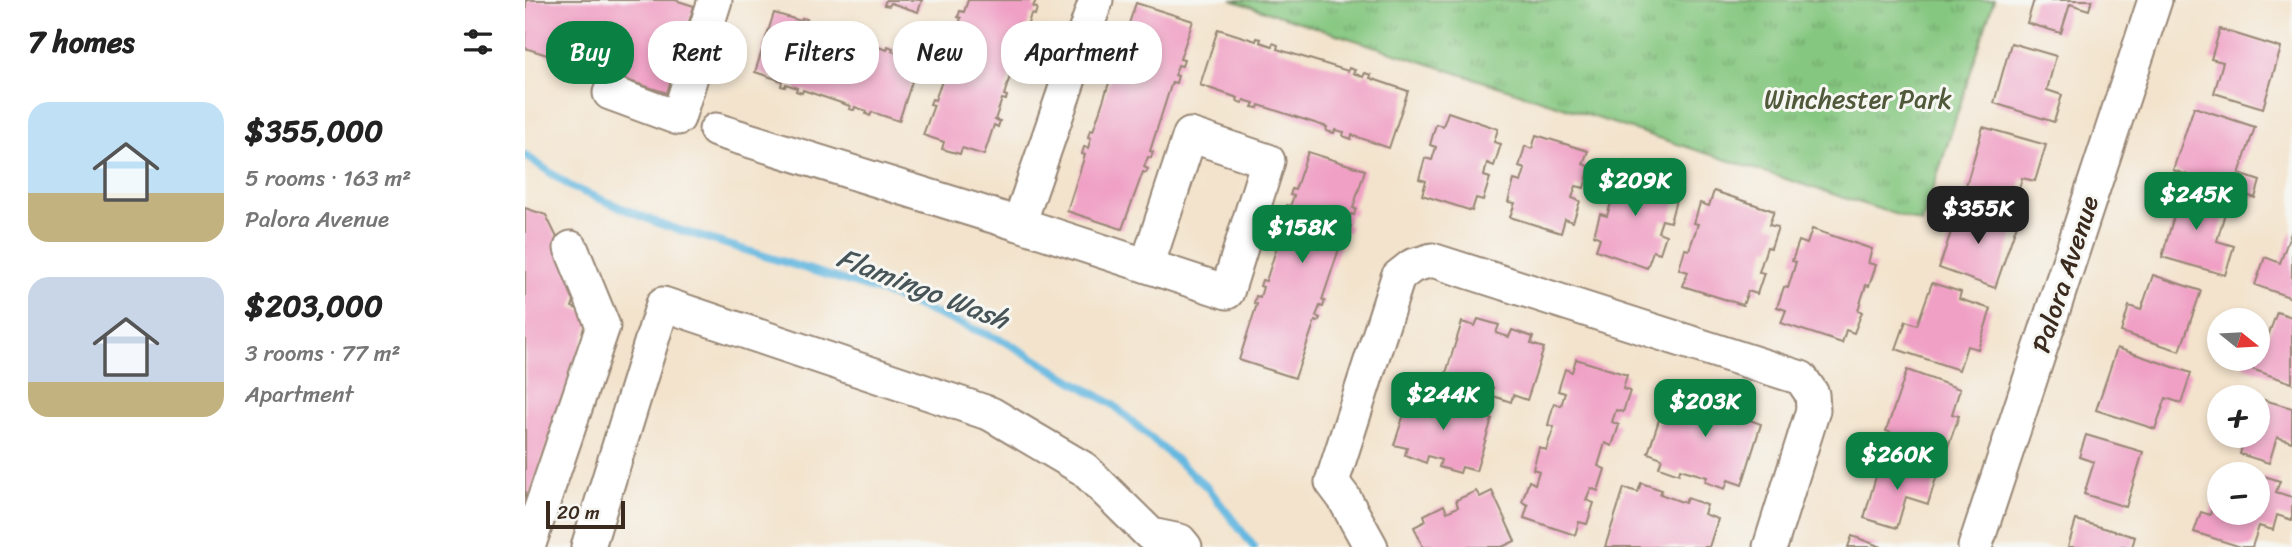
<!DOCTYPE html>
<html lang="en">
<head>
<meta charset="utf-8">
<style>
	:root { --surface:#fff; --page:#f2f2f2; --text:#222; --muted:#767676; --accent:#0b8043 }
	body { margin:0; font-family:Sriracha,sans-serif; background:var(--page); color:var(--text); height:100vh; display:flex; flex-direction:column; font-size:26px; white-space:nowrap }
	* { box-sizing:border-box; margin:0 }
	p { font-size:23px; color:var(--muted) }
	.icon { flex:none; width:38px; height:38px; fill:none; stroke:currentColor; stroke-width:2; stroke-linecap:round; stroke-linejoin:round }
	.map { position:relative; flex:1; overflow:hidden }
	.details { display:flex; flex-direction:column; background:var(--surface); width:525px }
	.details>* { flex:none }
	.banner { position:absolute; left:21px; top:21px; width:665px; height:63px; display:flex; gap:14px }
	.needle { width:46px; rotate:108deg }
	.buttons { position:absolute; left:1682px; top:308px; display:grid; gap:14px }
	.buttons a { display:grid; place-items:center; width:63px; height:63px; border-radius:50%; background:var(--surface); box-shadow:0 4px 10px #0003; font-size:35px }
	.scale { position:absolute; left:21px; bottom:18px; width:79px; box-sizing:border-box; padding-left:7px; border:4px solid #3b2a1e; border-top:0; font-size:19px; line-height:24px; white-space:nowrap; color:#3b2a1e; -webkit-text-stroke:5px #f6f6f2; paint-order:stroke }
	.price { position:absolute; translate:-50% -60px; padding:0 16px; border-radius:14px; background:var(--accent); color:#fff; font-size:23px; line-height:46px; filter:drop-shadow(0 2px 4px #0008) }
	.price::after { content:''; position:absolute; left:50%; top:42px; width:21px; height:16px; margin-left:-10px; background:inherit; clip-path:polygon(0 0,100% 0,50% 100%) }
	.price.on { background:#222; color:#fff }
	ul { padding:0; list-style:none }
	li { display:flex; align-items:center; gap:21px; height:175px; padding:0 28px }
	li span { display:grid; place-items:center; flex:none; width:196px; height:140px; border-radius:21px; color:#555 }
	li>.icon { margin-inline-start:auto }
	span .icon { width:84px; height:84px; fill:#fffc; stroke-width:1 }
	li b { font-size:30px }
	h2 { display:flex; justify-content:space-between; align-items:center; height:84px; padding:0 28px; font-size:30px }
	.pill { padding:0 24px; border-radius:28px; background:var(--surface); box-shadow:0 4px 10px #0003; font-size:24px; line-height:63px }
	.pill.on { background:var(--accent); color:#fff }
	main { display:flex; flex:1; min-height:0 }
	.map>svg:first-child { display:block }
</style>
</head>
<body>
<main>
<section class="details">
<h2>7 homes<svg class="icon" aria-label="filters" viewBox="0 0 24 24"><path d="M4 7h16M4 17h16"/><circle cx="9" cy="7" r="2"/><circle cx="15" cy="17" r="2"/></svg></h2>
<ul>
<li><span style="background:linear-gradient(#bfe0f5 65%,#c2b280 0)"><svg class="icon" aria-label="home" viewBox="0 0 24 24"><path d="M3 11l9-7 9 7M6 9v11h12V9"/></svg></span><div><b>$355,000</b><p>5 rooms · 163 m²</p><p>Palora Avenue</p></div></li>
<li><span style="background:linear-gradient(#c9d6e8 75%,#c2b280 0)"><svg class="icon" aria-label="home" viewBox="0 0 24 24"><path d="M3 11l9-7 9 7M6 9v11h12V9"/></svg></span><div><b>$203,000</b><p>3 rooms · 77 m²</p><p>Apartment</p></div></li>
</ul>
</section>
<div class="map">
<svg width="1767" height="547" viewBox="0 0 1767 547">
	<defs>
		<pattern id="park-tufts" width="24" height="20" patternUnits="userSpaceOnUse" patternTransform="scale(1.75)"><rect width="24" height="20" fill="#85c780"/><path d="M3 7l-1-3M5 7V3M7 7l1-3M15 17l-1-3M17 17v-4M19 17l1-3" fill="none" stroke="#6ea268"/></pattern>
	</defs>
	<rect width="100%" height="100%" fill="#f6f6f2"/>
	<filter id="ink" filterUnits="userSpaceOnUse"><feTurbulence type="fractalNoise" baseFrequency=".0143" numOctaves="2"/><feDisplacementMap in="SourceGraphic" scale="14" xChannelSelector="R" yChannelSelector="G"/><feConvolveMatrix kernelMatrix="1 2 1 2 8 2 1 2 1" color-interpolation-filters="sRGB"/></filter>
	<filter id="wash" filterUnits="userSpaceOnUse"><feTurbulence type="fractalNoise" baseFrequency=".00686" numOctaves="4" result="noise"/><feDisplacementMap in="SourceGraphic" scale="28" xChannelSelector="R" yChannelSelector="G"/><feGaussianBlur stdDeviation="1.57" result="paint"/><feColorMatrix in="noise" values="0 0 0 0 0 0 0 0 0 0 0 0 0 0 0 0 0 1.4 0 .05"/><feComposite in="paint" operator="in"/></filter>
	<g filter="url(#wash)">
		<rect width="100%" height="100%" fill="#f3e3cc"/>
		<path fill="url(#park-tufts)" stroke="#60784f" stroke-width="2" d="M706 0H1469L1397 223Z"/>
		<g fill="none" stroke-linecap="round" stroke-linejoin="round">
			<path stroke="#65b8e0" stroke-width="8" d="M0 155 46 187 138 225 354 291 481 342 587 404 682 487 729 547"/>
		</g>
		<g id="blocks">
			<g fill="#f0a0c5">
				<path d="M1 0H150L169 6 142 93 0 48Z"/>
				<path d="M361 0H397L393 12 366 3 364 6 359 5Z"/>
				<path d="M443 0H511L508 7 512 8 510 15 506 14 500 33 503 34 501 39 497 38 479 95 482 96 481 100 477 99 470 120 475 121 473 127 469 125 459 155 437 148 435 154 417 149 419 142 398 135 409 105 405 104 407 99 410 100 417 81 412 79 415 72 418 74 436 18 433 17 435 11 439 12Z"/>
				<path d="M1509 0H1567L1564 10 1545 4 1536 33 1502 23Z"/>
				<path d="M611 3 668 21 655 59 659 60 657 66 653 65 650 75 653 76 651 83 647 82 625 151 628 152 626 158 623 157 619 167 623 169 621 173 618 172 597 229 542 211 560 155 557 154 559 147 563 148 566 138 563 137 565 130 568 131 591 62 588 61 589 56 593 57 597 46 593 45 595 40 598 41Z"/>
				<path d="M249 13 276 21 277 18 282 19 281 22 292 26 293 23 299 25 298 28 345 44 346 41 351 43 350 46 362 50 363 46 368 48 367 51 394 60 374 121 347 112 345 116 341 114 342 111 330 107 329 110 324 109 325 106 278 90 277 93 271 91 272 88 261 84 260 87 256 86 257 81 230 72Z"/>
				<path d="M693 29 731 41 732 38 736 39 735 42 747 46 748 43 753 45 752 49 823 71 824 68 830 70 828 73 838 77 840 73 846 75 845 78 883 91 864 148 827 135 826 139 818 136 819 132 810 130 809 133 801 131 802 127 734 105 733 108 727 107 729 103 719 100 717 103 712 101 713 98 675 85Z"/>
				<path d="M1695 29 1756 48 1738 108 1689 93 1698 62 1686 59Z"/>
				<path d="M1486 43 1531 56 1522 90 1537 95 1529 122 1469 103Z"/>
				<path d="M1669 107 1730 127 1714 174 1735 181 1730 198 1648 170Z"/>
				<path d="M923 112 973 129 969 142 976 144 969 166 962 163 959 176 965 178 958 200 951 198 947 211 897 195 901 181 894 179 900 158 907 160 911 147 905 145 911 124 918 126Z"/>
				<path d="M1458 127 1521 145 1510 181 1497 178 1490 204 1440 189Z"/>
				<path d="M1011 135 1063 151 1058 164 1065 167 1059 188 1051 186 1047 198 1055 201 1048 222 1040 219 1036 233 985 217 990 203 983 202 989 180 996 182 1000 169 994 167 1000 146 1007 149Z"/>
				<path d="M783 152 840 170 828 208 831 209 829 215 826 214 822 225 826 226 823 233 820 231 797 300 800 301 798 307 795 306 791 316 795 318 793 322 790 321 770 378 714 360 732 304 729 303 731 296 735 297 738 287 735 286 737 280 741 281 763 212 760 210 762 205 765 206 769 196 765 195 767 189 770 190Z"/>
				<path d="M1097 169 1148 185 1144 198 1151 200 1145 222 1137 220 1133 232 1141 235 1135 253 1128 251 1122 268 1071 250 1075 238 1069 235 1075 214 1082 216 1086 203 1079 201 1086 179 1092 182Z"/>
				<path d="M1643 188 1702 206 1692 241 1709 246 1700 275 1637 257 1649 216 1636 212Z"/>
				<path d="M1189 191 1249 211 1244 225 1253 227 1246 248 1242 247 1234 272 1239 273 1232 294 1223 291 1218 305 1158 286 1163 272 1154 269 1160 249 1164 250 1173 224 1169 223 1175 203 1184 206Z"/>
				<path d="M1435 205 1492 224 1470 288 1414 268Z"/>
				<path d="M0 208 21 215 55 285 47 307 67 314 0 511Z"/>
				<path d="M1287 229 1347 249 1343 263 1351 265 1344 286 1341 285 1333 310 1337 312 1329 333 1321 330 1317 343 1256 323 1261 310 1252 307 1259 287 1263 288 1271 262 1267 261 1274 241 1282 244Z"/>
				<path d="M1767 230V298L1730 285 1740 257 1755 263Z"/>
				<path d="M1628 275 1676 291 1655 351 1596 332 1604 306 1616 310Z"/>
				<path d="M1407 283 1436 292 1434 299 1466 309 1453 349 1442 346 1434 370 1371 349 1381 321 1392 325Z"/>
				<path d="M1752 312 1767 317V383L1718 366 1721 359H1732V333L1743 336Z"/>
				<path d="M953 319 974 325 971 333 984 337 987 330 1008 337 1006 344 1019 348 1002 400 988 395 986 402 965 395 968 388 955 384 952 391 932 384 934 377 921 373 937 322 950 326Z"/>
				<path d="M1592 348 1666 373 1656 403 1641 398 1630 429 1571 410Z"/>
				<path d="M1051 359 1102 375 1098 389 1105 391 1098 412 1091 410 1087 422 1094 425 1087 446 1080 443 1073 466 1080 469 1073 491 1066 488 1061 500 1069 503 1062 524 1054 522 1050 535 999 518 1003 505 997 502 1004 481 1010 484 1014 471 1008 469 1014 447 1021 450 1029 427 1023 425 1029 403 1036 406 1040 393 1033 391 1040 369 1047 372Z"/>
				<path d="M1382 370 1435 389 1427 414 1434 416 1421 452 1361 431Z"/>
				<path d="M1159 389 1180 396 1179 400 1204 408 1205 404 1226 411 1222 419 1236 424 1217 485 1203 480 1200 489 1180 482 1182 477 1155 469 1154 474 1134 467 1137 458 1123 453 1143 393 1156 398Z"/>
				<path d="M901 390 922 397 920 404 933 408 935 401 957 408 954 416 967 419 951 471 937 467 935 473 914 467 916 460 903 456 901 463 880 455 882 448 869 445 886 393 898 397Z"/>
				<path d="M1732 398 1767 408V442L1752 437 1744 463 1715 454 1720 436H1732Z"/>
				<path d="M1561 435 1618 452 1601 507 1559 494 1569 462 1554 457Z"/>
				<path d="M1356 459 1412 475 1403 504 1381 497 1372 528 1339 518Z"/>
				<path d="M1739 476 1755 481 1751 492 1767 497V520L1752 515 1748 530 1734 526 1727 547H1716L1669 532 1676 512 1685 515 1693 487 1694 513H1732V484L1736 485Z"/>
				<path d="M1116 483 1137 490 1135 494 1160 503 1162 498 1182 505 1179 514 1193 519 1184 547H1080L1099 488 1113 492Z"/>
				<path d="M951 491 955 497 967 491 990 541 977 547H898L889 527 901 521 899 515 919 505 922 512 933 507 931 500Z"/>
				<path d="M1551 520 1610 537 1607 547H1543Z"/>
				<path d="M1327 536 1357 547H1323Z"/>
			</g>
		</g>
	</g>
	<g filter="url(#ink)">
		<use href="#blocks" fill-opacity="0" stroke="#978675" stroke-width="2"/>
		<g fill="none" stroke-linecap="round" stroke-linejoin="round">
			<defs>
				<g id="minor">
					<path d="M85 93 153 118 190 0"/>
					<path d="M191 130 494 224 571 0"/>
					<path d="M494 224 702 292 743 161 665 135 622 266"/>
					<path d="M3 547 78 326 46 248"/>
					<path d="M63 547 138 304 466 414 559 469 626 535 655 541 660 547"/>
					<path d="M846 547 819 498 807 482 873 277 887 266 907 260 1276 378 1287 394 1288 410 1245 547"/>
					<path d="M1450 547 1630 0"/>
				</g>
			</defs>
			<use href="#minor" stroke="#978675" stroke-width="37"/>
			<use href="#minor" stroke="#fff" stroke-width="33"/>
		</g>
	</g>
	<g text-anchor="middle" stroke-width="6" stroke-linejoin="round" paint-order="stroke">
		<g font-size="26" fill="#51593b" stroke="#f6f6f2">
			<text x="1333" y="108">Winchester Park</text>
		</g>
		<g font-size="26" fill="#3b2a1e" stroke="#f6f6f2">
			<text transform="translate(1540 274) rotate(-72)" y="9">Palora Avenue</text>
		</g>
		<g font-size="28" font-style="italic" fill="#485558" stroke="#f6f6f2">
			<text transform="translate(398 288) rotate(21)" y="10">Flamingo Wash</text>
		</g>
	</g>
</svg>
<div class="buttons">
<a><svg class="needle" viewBox="-14 -14 28 28"><path d="M0-13l5 13h-10z" fill="#e53935"/><path d="M0 13l5-13h-10z" fill="#767676"/></svg></a>
<a>+</a>
<a>−</a>
</div>
<div class="scale">20 m</div>
<b class="price" style="left:1110px;top:218px">$209K</b>
<b class="price" style="left:1671px;top:232px">$245K</b>
<b class="price on" style="left:1453px;top:246px">$355K</b>
<b class="price" style="left:777px;top:265px">$158K</b>
<b class="price" style="left:918px;top:432px">$244K</b>
<b class="price" style="left:1180px;top:439px">$203K</b>
<b class="price" style="left:1372px;top:492px">$260K</b>
<div class="banner">
<a class="pill on">Buy</a>
<a class="pill">Rent</a>
<a class="pill">Filters</a>
<a class="pill">New</a>
<a class="pill">Apartment</a>
</div>
</div>
</main>
</body>
</html>
